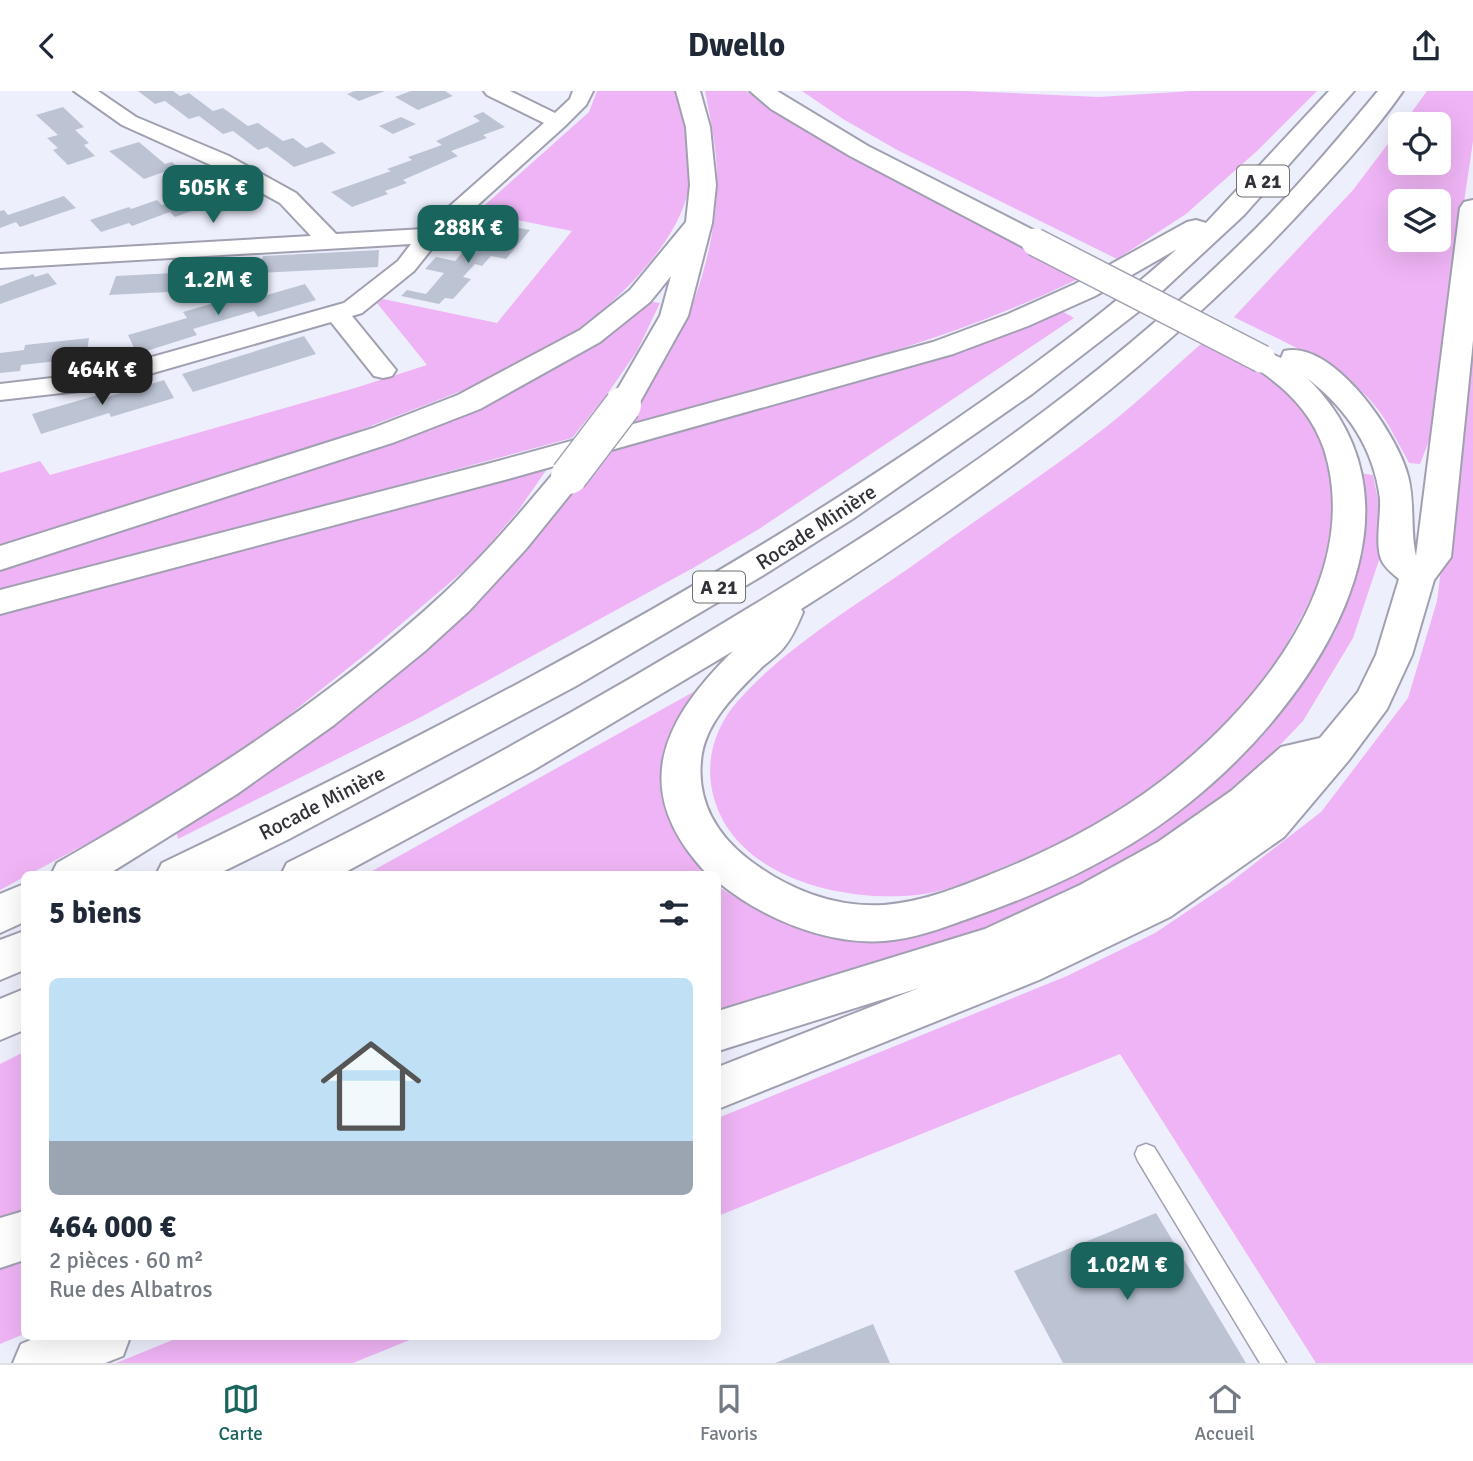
<!DOCTYPE html>
<html lang="fr">
<head>
<meta charset="utf-8">
<style>
	:root { --surface:#fff; --page:#f6f6f7; --text:#1f2937; --muted:#747a83; --line:#e0e1e3; --accent:#19655e }
	body { margin:0; font-family:Signika,sans-serif; background:var(--page); color:var(--text); height:100vh; display:flex; flex-direction:column; font-size:26px; white-space:nowrap }
	* { box-sizing:border-box; margin:0 }
	p { font-size:23px; color:var(--muted) }
	.icon { flex:none; width:38px; height:38px; fill:none; stroke:currentColor; stroke-width:2; stroke-linecap:round; stroke-linejoin:round }
	.map { position:relative; flex:1; overflow:hidden }
	.side { position:absolute; left:21px; top:780px; width:700px; height:469px; display:flex; flex-direction:column; background:var(--surface); border-radius:10px; box-shadow:0 7px 28px #0002 }
	.side>* { flex:none }
	.tools { position:absolute; left:1388px; top:21px; display:grid; gap:14px }
	.tools a { display:grid; place-items:center; width:63px; height:63px; border-radius:10px; background:var(--surface); box-shadow:0 7px 28px #0002; font-size:35px }
	.price { position:absolute; translate:-50% -60px; padding:0 16px; border-radius:14px; background:var(--accent); color:#fff; font-size:23px; line-height:46px; filter:drop-shadow(0 2px 4px #0008) }
	.price::after { content:''; position:absolute; left:50%; top:42px; width:21px; height:16px; margin-left:-10px; background:inherit; clip-path:polygon(0 0,100% 0,50% 100%) }
	.price.current { background:#222; color:#fff }
	ul { padding:0; list-style:none }
	li { display:grid; align-content:center; gap:14px; height:371px; padding:0 28px }
	li+li { border-top:2px solid var(--line) }
	li span { display:grid; place-items:center; height:217px; border-radius:10px; color:#555 }
	li>.icon { margin-inline-start:auto }
	span .icon { width:126px; height:126px; fill:#fffc; stroke-width:1 }
	li b { font-size:30px }
	h2 { display:flex; justify-content:space-between; align-items:center; height:84px; padding:0 28px; font-size:30px }
	header { display:flex; justify-content:space-between; align-items:center; height:91px; padding:0 28px; background:var(--surface); font-size:32px; font-weight:800 }
	.dock { display:flex; justify-content:space-around; align-items:center; height:98px; border-top:2px solid var(--line); background:var(--surface); font-size:19px; color:var(--muted) }
	.dock a { display:grid; justify-items:center; gap:4px }
	.dock .current { color:var(--accent) }
	.map>svg:first-child { display:block }
</style>
</head>
<body>
<header><svg class="icon" aria-label="back" viewBox="0 0 24 24"><path d="M15 5l-7 7 7 7"/></svg>Dwello<svg class="icon" aria-label="share" viewBox="0 0 24 24"><path d="M12 15V3M7 8l5-5 5 5M5 13v7h14v-7"/></svg></header>
<div class="map">
<svg width="1473" height="1272" viewBox="0 0 1473 1272">
	<rect width="100%" height="100%" fill="#eeeffd"/>
	<g fill="#efb4f5" fill-rule="evenodd">
		<path d="M597 0H677C683 28 693 72 688 100 677 155 610 218 565 248 516 280 457 302 402 323 271 374 134 414 0 456V382L40 370 50 384 355 297 427 274 377 212 383 208 497 232 572 140 477 121 589 21Z"/>
		<path d="M705 0H746L848 64 1080 187C935 258 776 293 621 335 644 300 672 264 688 225 704 186 716 138 717 95 718 63 711 31 705 0Z"/>
		<path d="M802 0H966L1099 6 1192 0H1317L1257 60 1186 123 1117 168 899 60 843 28Z"/>
		<path d="M1427 0H1473V50L1429 350 1420 373 1409 372C1400 356 1392 339 1382 324 1349 276 1284 252 1234 226L1353 99 1400 37V72H1438V33H1403ZM1400 110H1438V149H1400Z"/>
		<path d="M648 210 660 212 637 260 608 302 572 347 0 502V475L383 351Z"/>
		<path d="M1060 219 1074 227 759 438 693 477 419 627 178 748 175 737 510 472 556 422 598 363 914 272Z"/>
		<path d="M1473 230V1272H1316L1120 963 718 1125V1027L1067 885 1155 842 1228 793 1321 721 1408 607 1437 510Z"/>
		<path d="M1201 253C1236 270 1272 284 1300 312 1310 321 1315 337 1320 351 1334 395 1341 435 1323 480 1309 513 1293 543 1274 574 1267 587 1260 601 1251 612 1183 688 1095 740 1001 777 974 788 946 801 917 804 839 812 724 784 711 693 707 663 717 634 737 611 785 556 860 512 919 470 977 428 1036 389 1093 346 1131 318 1165 284 1201 253Z"/>
		<path d="M549 375 518 420 473 472 367 562 279 632 168 709 0 799V523Z"/>
		<path d="M1359 382 1373 384 1379 414 1380 466 1353 547 1303 630 1235 701 1163 754 992 839 718 924V792L722 798 758 820 818 839 1148 741 1217 689 1282 620 1335 542 1363 463 1366 414Z"/>
		<path d="M695 600 703 603 670 646 664 676 711 784H365Z"/>
		<path d="M24 961V1127L0 1135V973Z"/>
		<path d="M24 1166V1243L0 1253V1174Z"/>
		<path d="M180 1246H417L353 1272H116Z"/>
	</g>
	<g fill="#bcc4d4">
		<path d="M138 0H173L180 5 189 2 213 20 223 17 248 35 258 32 283 50 293 47 306 57 322 51 336 62 294 76 267 56 258 59 233 40 223 43 199 25 189 28 165 10 155 13Z"/>
		<path d="M355 0H385L359 10 347 3Z"/>
		<path d="M411 0H445L453 5 418 19 395 6Z"/>
		<path d="M63 16 84 36 75 39 89 52 84 54 95 65 68 74 53 59 58 57 47 47 58 44 36 24Z"/>
		<path d="M483 21 505 36 483 44 487 47 451 60 458 65 403 89 407 92 385 100 388 103 352 116 331 101 391 80 387 78 412 69 408 66 442 54 436 50 480 30 473 25Z"/>
		<path d="M401 26 416 33 393 43 379 35Z"/>
		<path d="M139 51 165 73 172 71 178 76 144 88 109 60Z"/>
		<path d="M230 95 243 106 206 119 203 116 175 126 170 121 132 135 129 132 101 141 90 129 129 116 131 118 157 109 162 114Z"/>
		<path d="M64 105 76 117 20 136 16 131 0 137V120L4 119 8 124Z"/>
		<path d="M502 134 530 139 506 168 491 165 482 175 475 173 463 186 471 188 453 208 445 207 439 213 401 205 407 199 426 203 444 182 425 178 436 166 455 170 464 160 476 162Z"/>
		<path d="M379 159 378 176 259 182 263 165Z"/>
		<path d="M237 172 233 190 172 194 169 201 109 204 116 185 174 182 176 176Z"/>
		<path d="M48 182 57 193 0 213V195L33 183 35 186Z"/>
		<path d="M305 193 316 209 258 226 254 220 193 238 197 244 137 263 128 244 187 227 183 221 242 204 246 210Z"/>
		<path d="M304 245 316 263 193 301 182 283Z"/>
		<path d="M89 247 86 267 21 274 20 280 0 282V262L24 259 25 254Z"/>
		<path d="M164 289 174 307 111 326 109 322 41 343 32 323 98 304 101 308Z"/>
		<path d="M1156 1122 1246 1272H1063L1014 1180Z"/>
		<path d="M873 1233 890 1272H775Z"/>
	</g>
	<g fill="none" stroke-linecap="round" stroke-linejoin="round">
		<defs>
			<path id="lane" d="M1146 1053 1154 1056 1286 1272H1260L1138 1070 1135 1063 1138 1056Z"/>
			<path id="street" d="M74 0H98L136 26 229 65 296 102 336 143 424 138 544 32 487 4 484 0H510L555 22 570 8 573 0H593L586 14 565 35 438 150 414 180 362 222 352 225 396 279 392 285 383 287 374 285 331 231 97 298 0 309V293L95 282 344 212 398 170 411 153 0 177V163L311 145 280 112 213 75 122 34Z"/>
			<g id="highway">
				<path d="M676 0H700L710 36 716 94 712 132 688 225 635 320 624 322 613 320 609 313 660 225 671 185 650 211 600 251 480 318 395 351 0 479V455L373 337 458 304 580 239 630 199 686 131 690 94 686 36Z"/>
				<path d="M750 0H777L868 55 1045 145 1049 151 1045 157 1035 159 1025 157 850 65 771 18Z"/>
				<path d="M1329 0H1354L1244 124 1147 214 1032 303 854 427 762 485 576 595 289 748 216 784H156L162 772C410 653 655 527 885 376 987 309 1086 239 1177 158L1095 205 1028 235 953 263 508 388 0 523V499L487 373 933 251 1008 223 1075 193 1187 131 1196 129 1206 132Z"/>
				<path d="M1378 0H1403C1371 46 1331 88 1293 129 1149 282 978 406 801 518L803 521C798 533 793 545 785 555 779 563 770 569 762 576 736 602 704 632 701 670 697 711 717 744 748 768 787 798 834 817 884 814 924 811 962 795 999 780 1056 757 1111 728 1160 691 1256 618 1365 487 1324 358 1314 329 1295 306 1271 288 1263 281 1253 277 1247 268L1251 262 1262 259 1281 267 1284 260C1333 248 1398 344 1408 385 1415 411 1410 439 1416 465L1460 117 1464 111 1473 109V249L1451 466 1434 489 1412 564 1387 618 1349 669 1284 746 1170 826 1039 889 718 1018V976L919 897 718 960V920L985 838 1080 794 1158 751 1231 700 1281 656 1320 647 1358 601 1376 564 1399 488C1393 483 1384 476 1381 468 1375 451 1381 426 1380 408 1374 357 1347 318 1307 287 1446 423 1308 617 1189 712 1125 764 1048 800 970 827 942 837 914 848 884 850 826 854 762 827 718 791V784H708C628 700 661 631 733 560L532 680 340 784H281L287 772C447 693 603 606 755 513 926 409 1094 296 1238 155 1288 107 1333 54 1378 0Z"/>
				<path d="M569 375 581 378 585 385 526 458 469 520 425 560 334 634 237 703 107 784H51L57 772C194 694 327 610 443 503 485 464 521 421 557 378Z"/>
				<path d="M24 793V831L0 842V803Z"/>
				<path d="M24 840V879L0 889V849Z"/>
				<path d="M24 898V939L0 949V908Z"/>
				<path d="M24 1120V1169L0 1177V1127Z"/>
				<path d="M38 1246H130L123 1265 105 1272H13L21 1253Z"/>
			</g>
		</defs>
		<use href="#lane" stroke="#a0a0b1" stroke-width="3"/>
		<use href="#street" stroke="#a0a0b1" stroke-width="4"/>
		<use href="#highway" stroke="#a0a0b1" stroke-width="4"/>
		<use href="#lane" fill="#fff" fill-rule="evenodd"/>
		<use href="#street" fill="#fff" fill-rule="evenodd"/>
		<use href="#highway" fill="#fff" fill-rule="evenodd"/>
		<defs>
			<g id="highway-bridge-far1">
				<path d="M1035 151 1262 268"/>
				<path d="M622 316 624 313"/>
			</g>
			<path id="highway-bridge" d="M569 385 623 314"/>
		</defs>
		<use href="#highway-bridge-far1" stroke="#a0a0b1" stroke-width="30" stroke-linecap="butt"/>
		<use href="#highway-bridge" stroke="#a0a0b1" stroke-width="39" stroke-linecap="butt"/>
		<use href="#highway-bridge-far1" stroke="#fff" stroke-width="27"/>
		<use href="#highway-bridge" stroke="#fff" stroke-width="36"/>
	</g>
	<g text-anchor="middle" stroke-width="5" stroke-linejoin="round" paint-order="stroke">
		<g fill="#fefefe" stroke="#6e6e73" stroke-width="2">
			<rect x="1237" y="74.5" width="52" height="31" rx="5"/>
			<rect x="693" y="480.5" width="52" height="31" rx="5"/>
		</g>
		<g font-size="19" font-weight="bold" fill="#313138">
			<text x="1263" y="97">A 21</text>
			<text x="719" y="503">A 21</text>
		</g>
		<g font-size="21" fill="#313138" stroke="#fefefe">
			<text transform="translate(816 436) rotate(-33)" y="7">Rocade Minière</text>
			<text transform="translate(322 712) rotate(-27)" y="7">Rocade Minière</text>
		</g>
	</g>
</svg>
<div class="tools">
<a><svg class="icon" aria-label="locate" viewBox="0 0 24 24"><circle cx="12" cy="12" r="6"/><path d="M12 2v4M12 18v4M2 12h4M18 12h4"/></svg></a>
<a><svg class="icon" aria-label="layers" viewBox="0 0 24 24"><path d="M12 4l9 5-9 5-9-5zM3 14l9 5 9-5"/></svg></a>
</div>
<b class="price" style="left:213px;top:134px">505K €</b>
<b class="price" style="left:468px;top:174px">288K €</b>
<b class="price" style="left:218px;top:226px">1.2M €</b>
<b class="price current" style="left:102px;top:316px">464K €</b>
<b class="price" style="left:1127px;top:1211px">1.02M €</b>
<section class="side">
<h2>5 biens<svg class="icon" aria-label="filters" viewBox="0 0 24 24"><path d="M4 7h16M4 17h16"/><circle cx="9" cy="7" r="2"/><circle cx="15" cy="17" r="2"/></svg></h2>
<ul>
<li><span style="background:linear-gradient(#bfe0f5 75%,#9aa5b1 0)"><svg class="icon" aria-label="home" viewBox="0 0 24 24"><path d="M3 11l9-7 9 7M6 9v11h12V9"/></svg></span><div><b>464 000 €</b><p>2 pièces · 60 m²</p><p>Rue des Albatros</p></div></li>
</ul>
</section>
</div>
<nav class="dock">
<a class="current"><svg class="icon" aria-label="map" viewBox="0 0 24 24"><path d="M3 6l6-2 6 2 6-2v14l-6 2-6-2-6 2zM9 4v14M15 6v14"/></svg>Carte</a>
<a><svg class="icon" aria-label="saved" viewBox="0 0 24 24"><path d="M7 4h10v16l-5-4-5 4z"/></svg>Favoris</a>
<a><svg class="icon" aria-label="home" viewBox="0 0 24 24"><path d="M3 11l9-7 9 7M6 9v11h12V9"/></svg>Accueil</a>
</nav>
</body>
</html>
